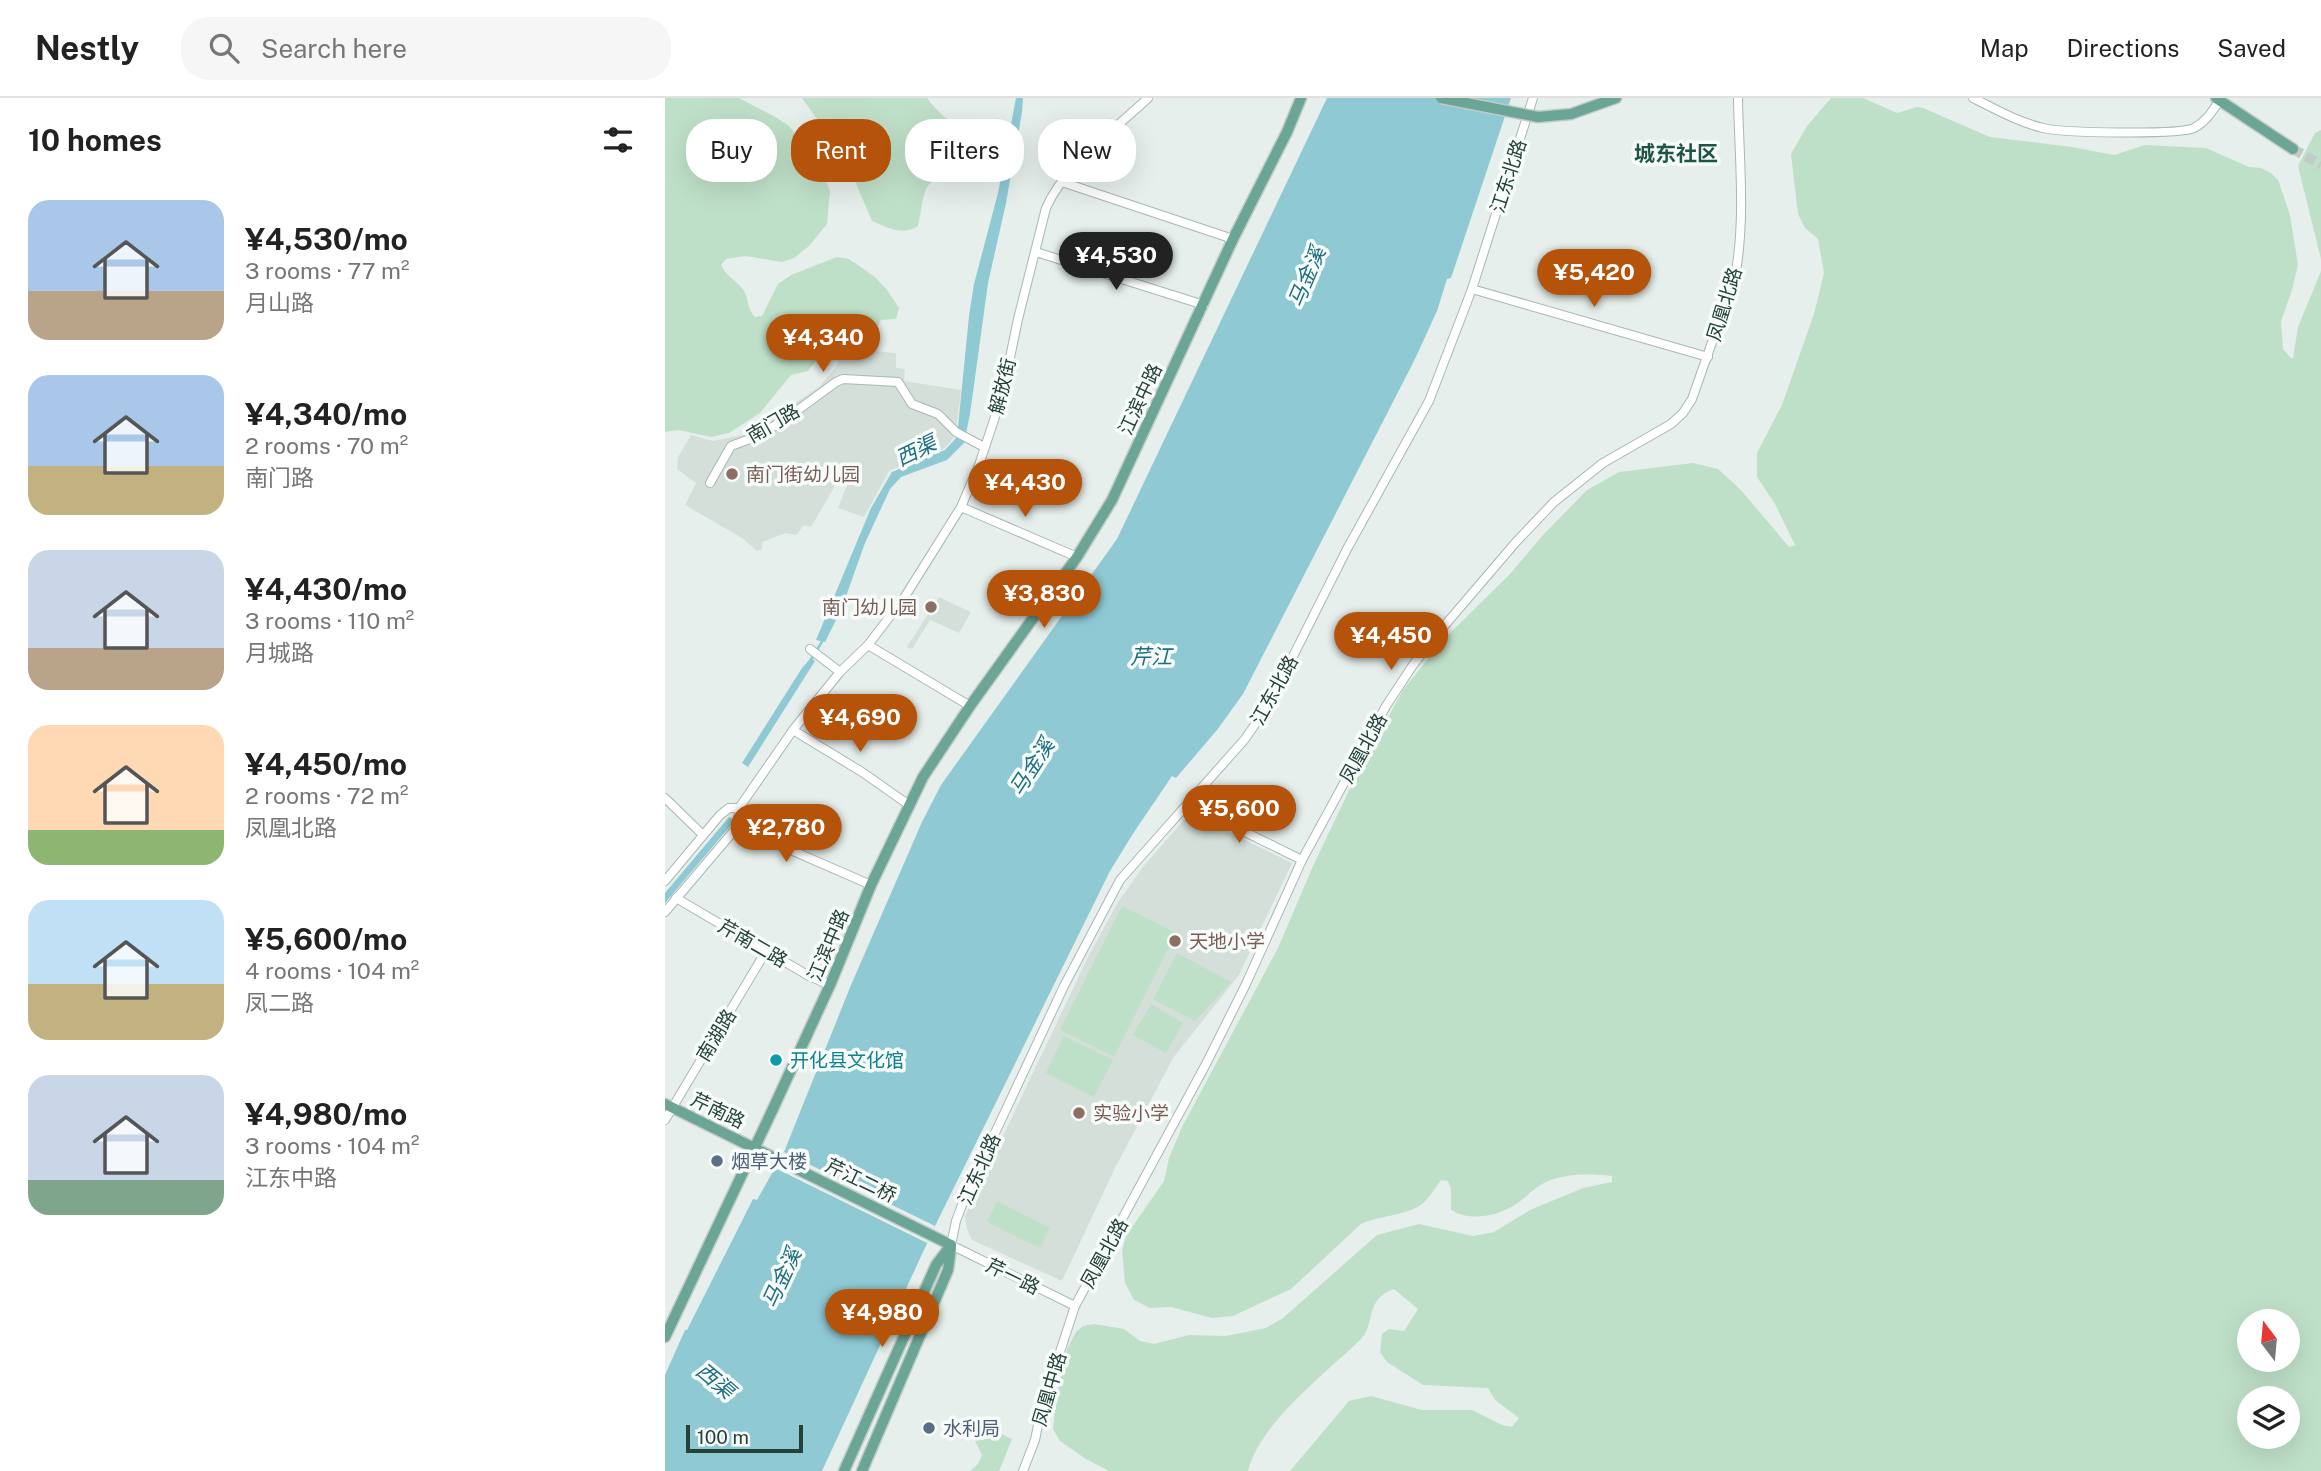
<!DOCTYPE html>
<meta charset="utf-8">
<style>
body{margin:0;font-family:"Public Sans","Noto Sans SC",sans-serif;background:#f6f6f6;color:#222;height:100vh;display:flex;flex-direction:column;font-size:26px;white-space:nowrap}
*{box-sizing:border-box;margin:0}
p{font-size:23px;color:#767676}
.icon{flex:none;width:38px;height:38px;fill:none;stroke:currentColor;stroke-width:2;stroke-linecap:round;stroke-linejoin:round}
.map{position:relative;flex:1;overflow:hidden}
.details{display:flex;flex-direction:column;background:#fff;width:665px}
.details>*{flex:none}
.hud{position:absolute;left:21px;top:21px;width:665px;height:63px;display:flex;gap:14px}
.needle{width:46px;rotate:344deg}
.fabs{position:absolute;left:1572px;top:1211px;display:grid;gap:14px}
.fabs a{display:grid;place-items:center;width:63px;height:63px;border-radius:50%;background:#fff;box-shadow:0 7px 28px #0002;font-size:35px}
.scale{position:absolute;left:21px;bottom:18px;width:117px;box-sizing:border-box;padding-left:7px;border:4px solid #24423a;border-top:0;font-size:19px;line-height:24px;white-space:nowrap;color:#24423a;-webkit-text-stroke:5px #f7fbf9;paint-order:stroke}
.price{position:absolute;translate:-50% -60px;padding:0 16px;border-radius:24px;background:#b45309;color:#fff;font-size:23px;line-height:46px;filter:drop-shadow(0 2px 4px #0008)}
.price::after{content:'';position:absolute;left:50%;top:42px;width:21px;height:16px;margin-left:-10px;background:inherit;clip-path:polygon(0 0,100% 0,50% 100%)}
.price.active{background:#222;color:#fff}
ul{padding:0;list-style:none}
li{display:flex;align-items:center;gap:21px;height:175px;padding:0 28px}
li span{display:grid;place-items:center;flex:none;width:196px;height:140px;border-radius:21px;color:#555}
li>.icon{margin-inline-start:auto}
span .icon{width:84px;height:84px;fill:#fffc;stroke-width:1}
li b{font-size:30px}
h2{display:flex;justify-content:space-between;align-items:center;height:84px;padding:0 28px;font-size:30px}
.tag{padding:0 24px;border-radius:28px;background:#fff;box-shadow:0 7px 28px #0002;font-size:24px;line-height:63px}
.tag.active{background:#b45309;color:#fff}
header{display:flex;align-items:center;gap:42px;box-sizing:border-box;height:98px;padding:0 35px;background:#fff;border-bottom:2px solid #e0e0e0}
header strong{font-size:33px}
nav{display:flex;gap:38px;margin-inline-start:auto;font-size:24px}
.search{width:490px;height:63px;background:#f6f6f6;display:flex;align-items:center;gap:18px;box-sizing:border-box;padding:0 24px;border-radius:28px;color:#767676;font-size:26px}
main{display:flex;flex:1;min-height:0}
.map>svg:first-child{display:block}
</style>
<header>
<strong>Nestly</strong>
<div class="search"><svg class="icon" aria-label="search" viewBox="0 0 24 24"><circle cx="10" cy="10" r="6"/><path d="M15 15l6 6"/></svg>Search here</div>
<nav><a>Map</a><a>Directions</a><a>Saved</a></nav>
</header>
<main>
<section class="details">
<h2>10 homes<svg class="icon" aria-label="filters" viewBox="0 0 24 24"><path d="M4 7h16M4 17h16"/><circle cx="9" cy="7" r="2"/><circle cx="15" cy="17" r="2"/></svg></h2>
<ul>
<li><span style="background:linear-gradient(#a9c7e8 65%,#b9a48a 0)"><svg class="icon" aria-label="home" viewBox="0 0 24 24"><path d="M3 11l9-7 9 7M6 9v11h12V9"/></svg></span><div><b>¥4,530/mo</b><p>3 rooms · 77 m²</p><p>月山路</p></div></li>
<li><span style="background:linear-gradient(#a9c7e8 65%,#c2b280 0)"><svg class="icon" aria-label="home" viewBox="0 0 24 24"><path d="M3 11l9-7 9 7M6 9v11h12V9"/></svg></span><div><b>¥4,340/mo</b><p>2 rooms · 70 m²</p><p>南门路</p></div></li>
<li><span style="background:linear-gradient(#c9d6e8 70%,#b9a48a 0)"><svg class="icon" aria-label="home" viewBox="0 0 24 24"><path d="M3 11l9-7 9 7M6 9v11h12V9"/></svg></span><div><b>¥4,430/mo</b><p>3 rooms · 110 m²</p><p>月城路</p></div></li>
<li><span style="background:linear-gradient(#ffd9b3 75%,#8fb573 0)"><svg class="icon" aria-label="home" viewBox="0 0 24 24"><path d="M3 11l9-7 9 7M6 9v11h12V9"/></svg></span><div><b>¥4,450/mo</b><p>2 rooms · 72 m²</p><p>凤凰北路</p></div></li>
<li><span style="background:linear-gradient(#bfe0f5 60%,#c2b280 0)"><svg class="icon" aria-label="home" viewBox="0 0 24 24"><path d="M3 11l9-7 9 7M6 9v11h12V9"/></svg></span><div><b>¥5,600/mo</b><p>4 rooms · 104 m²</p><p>凤二路</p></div></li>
<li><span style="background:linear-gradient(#c9d6e8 75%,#7fa58c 0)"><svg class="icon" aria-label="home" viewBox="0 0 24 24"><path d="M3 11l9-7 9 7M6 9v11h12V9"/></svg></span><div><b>¥4,980/mo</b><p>3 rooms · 104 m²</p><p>江东中路</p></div></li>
</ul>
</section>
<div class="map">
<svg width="1656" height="1373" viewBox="0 0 1656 1373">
<rect width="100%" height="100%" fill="#e6efeb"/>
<!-- built -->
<g fill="#d4dfda">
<path d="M 180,250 L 231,255 L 231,270 L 240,271 L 239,283 L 296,292 L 292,326 L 288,340 L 284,346 L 277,352 L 224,373 L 199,419 L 173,410 L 190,367 L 180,366 L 171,386 L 146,429 L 139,427 L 131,437 L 121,435 L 97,444 L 97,451 L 92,453 L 77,440 L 20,407 L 31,385 L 12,371 L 13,359 L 26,337 L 48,343 L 87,335 L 155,288 L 170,270 Z"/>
<path d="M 274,499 L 306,514 L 294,535 L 265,522 L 247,551 L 242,549 Z"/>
<path d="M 525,715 L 627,765 L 574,877 L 508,960 L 450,1070 L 397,1183 L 307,1142 L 302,1131 L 300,1118 L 423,859 L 453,804 L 477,770 Z"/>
</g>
<!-- green -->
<g fill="#bfe0c8" fill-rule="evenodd">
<path d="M 0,0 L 74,0 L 112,20 L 124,28 L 154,66 L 165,93 L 162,126 L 144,148 L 129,160 L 117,164 L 81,158 L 61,161 L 56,167 C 63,181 72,182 79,193 C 84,202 82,211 90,219 L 97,218 L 113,186 L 126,177 L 172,159 L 184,161 L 210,179 L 222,192 L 234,210 L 231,221 L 216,222 L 209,235 L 180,237 L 166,242 L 143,273 L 126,277 L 95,315 L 64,335 L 46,339 L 13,332 L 0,334 Z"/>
<path d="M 137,0 L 262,0 C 270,11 286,27 299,31 C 302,41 296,73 287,79 C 279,85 268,79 262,89 C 257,99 256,116 253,128 C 237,138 223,130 207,123 L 181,62 Z"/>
<path d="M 1166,0 L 1198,0 L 1232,15 L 1252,9 L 1258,10 L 1325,39 L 1407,49 L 1449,57 L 1480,47 L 1541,50 L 1584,69 L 1596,70 L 1606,75 L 1613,82 L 1625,117 L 1633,167 L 1627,192 L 1616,223 L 1618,251 L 1626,260 L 1628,260 L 1633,229 L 1656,173 L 1656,1373 L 625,1373 L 684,1303 L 706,1298 L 757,1312 L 807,1312 L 837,1327 L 847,1329 L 854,1320 L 830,1302 L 823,1290 L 758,1287 L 722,1264 L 715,1254 L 717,1236 L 724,1231 L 739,1233 L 753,1211 L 729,1191 C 699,1201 711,1227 695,1242 C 661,1275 594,1326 583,1373 L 444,1373 L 421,1361 L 395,1343 L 388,1331 L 391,1301 L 402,1251 L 411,1234 L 418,1228 L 429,1226 L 459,1231 L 475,1243 L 489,1246 L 524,1237 L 561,1238 L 601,1230 L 618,1220 L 712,1137 L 754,1126 L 808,1138 L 829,1134 L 865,1112 L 918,1090 L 947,1084 L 947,1078 C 925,1076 905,1075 883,1083 C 869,1089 860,1101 848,1108 C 829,1119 805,1123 786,1112 L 786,1091 L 783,1083 L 776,1082 C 769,1091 764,1102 754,1108 C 741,1117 713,1118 696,1126 L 626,1191 L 568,1218 L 547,1220 L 506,1209 L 485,1210 L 469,1202 L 460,1185 L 457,1152 L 461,1138 L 499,1083 L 504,1060 L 517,1029 L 613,850 L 648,768 L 690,680 L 738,592 L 779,541 L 845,476 L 878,437 L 922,392 L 954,374 L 1028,365 L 1053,371 L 1076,392 L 1124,449 L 1130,447 L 1110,406 L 1092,379 L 1092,355 L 1117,307 L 1149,216 L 1159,175 L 1153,141 L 1140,130 L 1133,116 L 1126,56 L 1142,28 ZM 1584,1223 L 1622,1223 L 1622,1262 L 1584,1262 ZM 1584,1300 L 1622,1300 L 1622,1339 L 1584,1339 Z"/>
<path d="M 1656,32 L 1656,161 L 1633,68 L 1650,35 Z"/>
<path d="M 457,808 L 511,835 L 449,959 L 395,932 Z"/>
<path d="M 512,855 L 566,884 L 530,923 L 488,901 Z"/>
<path d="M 486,906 L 518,925 L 501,955 L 468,937 Z"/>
<path d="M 399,938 L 448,962 L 429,999 L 381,975 Z"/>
<path d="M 332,1103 L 385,1130 L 375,1150 L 322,1124 Z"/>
<path d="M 302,1320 L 347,1341 L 334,1373 L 305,1373 L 313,1366 L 317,1357 L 300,1322 Z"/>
</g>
<!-- water -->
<g fill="#8ec9d4">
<path d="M 351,0 L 358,0 L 357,14 L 341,105 L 323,185 L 305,316 L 299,345 L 282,362 L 236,379 L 225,391 L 200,445 L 176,512 L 160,544 L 151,542 L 206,410 L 227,374 L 280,352 L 292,339 L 304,218 L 309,186 L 333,95 Z"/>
<path d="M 662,0 L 846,0 L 786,180 L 782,181 L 772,213 L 749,263 L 578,596 L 552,632 L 511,680 L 507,678 L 469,734 L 445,773 L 270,1128 L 157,1373 L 0,1373 L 0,1277 L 20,1232 L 22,1232 L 88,1101 L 92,1102 L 119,1054 L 186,887 L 257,724 L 276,687 L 452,441 Z"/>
<path d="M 146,560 L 150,563 L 83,669 L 77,665 L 137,570 Z"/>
<path d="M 64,719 L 69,722 L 67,726 L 0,805 L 0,795 Z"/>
</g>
<!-- pier -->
<path fill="#e6efeb" d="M 119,1054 L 270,1128 L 262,1145 L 110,1070 Z"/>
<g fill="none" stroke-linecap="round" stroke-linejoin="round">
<!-- stream -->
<path stroke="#8ec9d4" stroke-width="2.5" d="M 145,563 L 158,542"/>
<!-- major-tunnel -->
<path stroke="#bfccc8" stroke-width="10" stroke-dasharray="10 5" stroke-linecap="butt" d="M 1628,51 L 1656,67"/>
<defs>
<g id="minor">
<path d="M 1308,0 C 1330,11 1353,24 1378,30 C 1397,35 1514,37 1529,30 C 1541,24 1548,12 1555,2"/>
<path d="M 397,84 L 568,141"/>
<path d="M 371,154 L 539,207"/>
<path d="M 807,191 L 1043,259"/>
<path d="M 45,385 L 66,348 L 93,338 L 122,320 L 171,284 L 178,281 L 233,284 L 247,306 L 273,316 L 291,334 L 319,349"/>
<path d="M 296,409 L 412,459"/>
<path d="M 203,547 L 305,608"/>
<path d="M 145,551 L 175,574"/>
<path d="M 128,632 L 197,674 L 244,707"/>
<path d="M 0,700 L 38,737"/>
<path d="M 523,706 L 637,762"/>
<path d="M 76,716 L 82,730 L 89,736 L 206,787"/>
<path d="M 0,783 L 55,717 L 64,710 L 74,710"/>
<path d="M 11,800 L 144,878 L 165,887"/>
<path d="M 0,814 L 73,728 L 74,710 L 128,632 L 175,574 L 203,547 L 239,500 L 296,409 L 314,367 L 337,298 L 353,221 L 381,110 C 400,67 449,32 483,0"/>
<path d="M 0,1022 L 101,853"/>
<path d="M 410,1208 L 286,1147 L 291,1123 L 300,1099 L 399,888 L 455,782 L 580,641 L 604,606 L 682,451 L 764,303 L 807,191 L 868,0"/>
<path d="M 358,1373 L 370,1342 L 376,1312 L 410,1208 L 541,966 L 581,886 L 637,762 L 721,608 L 748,567 L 774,534 L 851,444 L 889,404 L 938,365 L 1006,326 L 1018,315 L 1027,301 L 1070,179 C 1081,120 1074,60 1073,0"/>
</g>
<g id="major">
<path d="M 1551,0 L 1628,51"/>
<path d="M 873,19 L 906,16 L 951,0"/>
<path d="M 0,1006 L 286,1147"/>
<path d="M 0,1239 L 107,1013 L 165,887 L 206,787 L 258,679 L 305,608 L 412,459 L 447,402 L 568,141 L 622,34 L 636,0"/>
<path d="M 179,1373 L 271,1167 L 286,1147"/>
<path d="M 197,1373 L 283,1172 L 286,1150"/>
</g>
</defs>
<!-- minor casing -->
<use href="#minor" stroke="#a8b8b2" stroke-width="10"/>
<!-- major casing -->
<use href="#major" stroke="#c2cac8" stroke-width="13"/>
<!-- minor -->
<use href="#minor" stroke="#fff" stroke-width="8"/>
<!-- major -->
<use href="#major" stroke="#6aa596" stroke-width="10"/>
<defs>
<path id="major-bridge" d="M 776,0 L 873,19"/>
</defs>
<!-- major-bridge casing -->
<use href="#major-bridge" stroke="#c2cac8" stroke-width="13" stroke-linecap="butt"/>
<!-- major-bridge -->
<use href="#major-bridge" stroke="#6aa596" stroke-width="10"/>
</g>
<!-- markers -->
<g fill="#8d6e63" stroke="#f7fbf9" stroke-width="2.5">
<circle cx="67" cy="376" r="7"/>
<circle cx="266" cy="509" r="7"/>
<circle cx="510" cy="843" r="7"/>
<circle cx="414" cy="1015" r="7"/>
</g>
<circle fill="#0f9aa8" stroke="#f7fbf9" stroke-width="2.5" cx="111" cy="962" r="7"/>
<g fill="#5c6f8a" stroke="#f7fbf9" stroke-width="2.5">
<circle cx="52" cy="1063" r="7"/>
<circle cx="264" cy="1330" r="7"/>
</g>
<g text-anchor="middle" stroke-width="7" stroke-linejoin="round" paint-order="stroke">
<!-- street labels -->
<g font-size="19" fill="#24423a" stroke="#f7fbf9">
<text transform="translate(843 78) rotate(-72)" y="7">江东北路</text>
<text transform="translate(1059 206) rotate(-73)" y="7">凤凰北路</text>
<text transform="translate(337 288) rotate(-76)" y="7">解放街</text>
<text transform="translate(475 301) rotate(-65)" y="7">江滨中路</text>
<text transform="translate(108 325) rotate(-30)" y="7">南门路</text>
<text transform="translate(609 592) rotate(-61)" y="7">江东北路</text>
<text transform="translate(698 650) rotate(-61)" y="7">凤凰北路</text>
<text transform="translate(88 845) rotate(30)" y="7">芹南二路</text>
<text transform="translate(163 847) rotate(-67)" y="7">江滨中路</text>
<text transform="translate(51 937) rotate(-59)" y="7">南湖路</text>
<text transform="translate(53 1012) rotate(26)" y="7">芹南路</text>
<text transform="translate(314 1071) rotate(-66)" y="7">江东北路</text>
<text transform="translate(196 1082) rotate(26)" y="7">芹江二桥</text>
<text transform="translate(439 1155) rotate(-61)" y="7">凤凰北路</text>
<text transform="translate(348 1178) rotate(26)" y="7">芹一路</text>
<text transform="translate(384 1291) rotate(-74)" y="7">凤凰中路</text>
</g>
<!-- education labels -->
<g font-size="19" fill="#785e54" stroke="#f7fbf9" text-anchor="start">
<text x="81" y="383">南门街幼儿园</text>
<text x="252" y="516" text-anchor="end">南门幼儿园</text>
<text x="524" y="850">天地小学</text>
<text x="428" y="1022">实验小学</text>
</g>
<!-- culture labels -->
<g font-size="19" fill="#0d838f" stroke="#f7fbf9" text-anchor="start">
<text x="125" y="969">开化县文化馆</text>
</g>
<!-- service labels -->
<g font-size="19" fill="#4e5e75" stroke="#f7fbf9" text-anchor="start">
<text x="66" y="1070">烟草大楼</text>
<text x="278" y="1337">水利局</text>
</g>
<!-- neighbourhood labels -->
<g font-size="21" font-weight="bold" fill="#1f5548" stroke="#f7fbf9">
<text x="1011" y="63">城东社区</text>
</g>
<!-- water labels -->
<g font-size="21" font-style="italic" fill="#1c6f80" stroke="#f7fbf9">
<text transform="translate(642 179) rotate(-67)" y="7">马金溪</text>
<text transform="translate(251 353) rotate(-26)" y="7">西渠</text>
<text x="486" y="566">芹江</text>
<text transform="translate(367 669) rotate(-57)" y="7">马金溪</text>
<text transform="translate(117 1180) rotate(-65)" y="7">马金溪</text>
<text transform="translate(50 1283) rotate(40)" y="7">西渠</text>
</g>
</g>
</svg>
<div class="fabs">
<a><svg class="needle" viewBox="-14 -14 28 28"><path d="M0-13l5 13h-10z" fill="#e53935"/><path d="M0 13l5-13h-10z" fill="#767676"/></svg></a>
<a><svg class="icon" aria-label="layers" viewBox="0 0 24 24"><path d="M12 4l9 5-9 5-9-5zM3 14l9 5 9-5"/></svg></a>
</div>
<div class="scale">100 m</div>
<b class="price active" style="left:451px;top:194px">¥4,530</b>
<b class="price" style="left:929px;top:211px">¥5,420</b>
<b class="price" style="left:158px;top:276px">¥4,340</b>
<b class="price" style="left:360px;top:421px">¥4,430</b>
<b class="price" style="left:379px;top:532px">¥3,830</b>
<b class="price" style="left:726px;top:574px">¥4,450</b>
<b class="price" style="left:195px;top:656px">¥4,690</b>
<b class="price" style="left:574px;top:747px">¥5,600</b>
<b class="price" style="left:121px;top:766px">¥2,780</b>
<b class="price" style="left:217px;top:1251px">¥4,980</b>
<div class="hud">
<a class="tag">Buy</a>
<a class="tag active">Rent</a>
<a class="tag">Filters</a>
<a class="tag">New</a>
</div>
</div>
</main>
